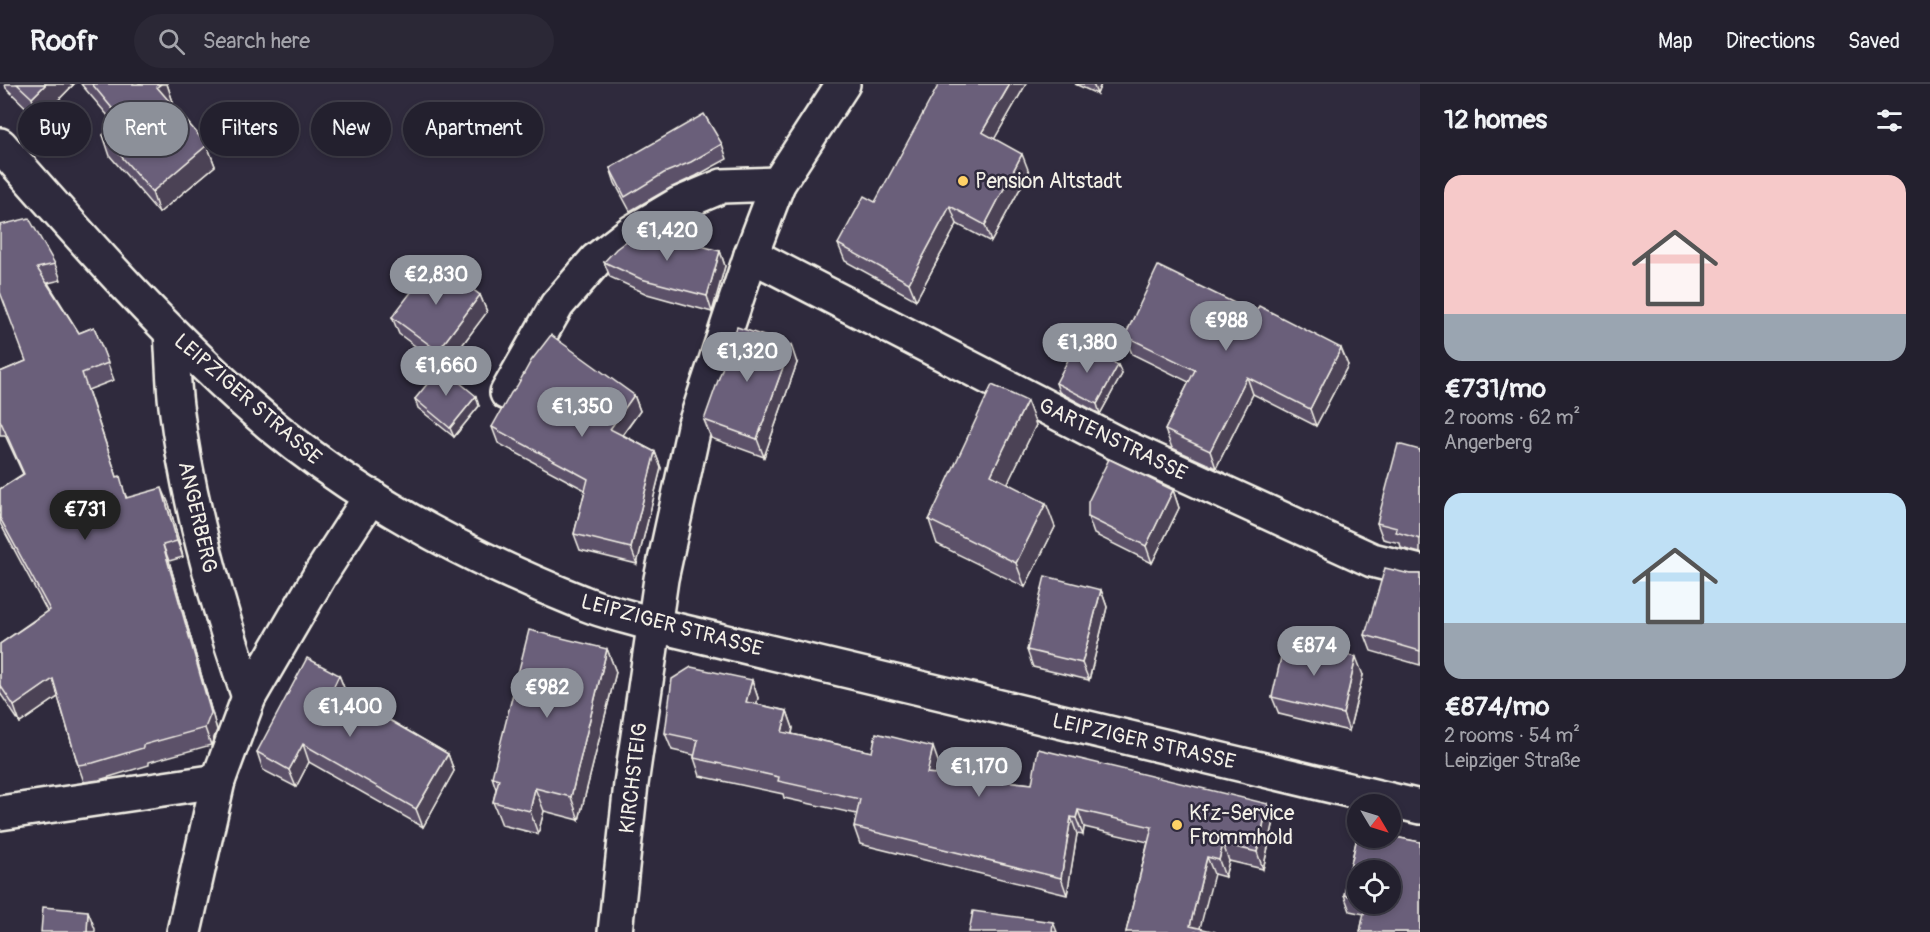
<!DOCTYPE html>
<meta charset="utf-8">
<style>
body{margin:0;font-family:Pangolin,sans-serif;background:#2b2836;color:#f1f3f6;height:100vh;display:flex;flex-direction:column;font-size:22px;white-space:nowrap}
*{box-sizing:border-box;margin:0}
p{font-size:20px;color:#a3a3aa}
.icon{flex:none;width:33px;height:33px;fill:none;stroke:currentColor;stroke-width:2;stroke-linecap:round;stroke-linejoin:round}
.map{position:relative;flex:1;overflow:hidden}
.panel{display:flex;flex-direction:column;background:#23202e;width:510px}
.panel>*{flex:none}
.banner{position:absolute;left:18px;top:18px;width:570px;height:54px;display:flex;gap:12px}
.needle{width:39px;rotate:128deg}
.buttons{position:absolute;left:1347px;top:710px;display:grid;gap:12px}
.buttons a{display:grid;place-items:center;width:54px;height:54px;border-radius:50%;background:#23202e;box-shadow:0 3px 9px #0003,0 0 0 2px #403e4a;font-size:30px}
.price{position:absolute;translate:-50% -51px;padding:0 14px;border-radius:21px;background:#8c9099;color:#fff;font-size:20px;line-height:39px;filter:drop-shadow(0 2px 3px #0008)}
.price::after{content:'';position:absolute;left:50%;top:36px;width:18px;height:14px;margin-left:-9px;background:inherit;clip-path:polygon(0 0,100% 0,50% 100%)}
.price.current{background:#222;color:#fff}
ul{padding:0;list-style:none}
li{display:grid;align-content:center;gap:12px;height:318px;padding:0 24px}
li span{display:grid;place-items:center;height:186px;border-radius:18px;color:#555}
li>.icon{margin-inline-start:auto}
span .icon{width:108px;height:108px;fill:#fffc;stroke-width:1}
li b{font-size:26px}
h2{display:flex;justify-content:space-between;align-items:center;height:72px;padding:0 24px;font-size:26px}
.tag{padding:0 21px;border-radius:27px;background:#23202e;box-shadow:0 3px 9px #0003,0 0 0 2px #403e4a;font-size:21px;line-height:54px}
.tag.current{background:#8c9099;color:#fff}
header{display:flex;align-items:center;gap:36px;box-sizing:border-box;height:84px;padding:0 30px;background:#23202e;border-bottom:2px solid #403e4a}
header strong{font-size:28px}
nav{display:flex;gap:33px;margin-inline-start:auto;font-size:21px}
.search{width:420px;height:54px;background:#2b2836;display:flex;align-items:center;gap:15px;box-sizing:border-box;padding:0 21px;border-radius:33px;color:#a3a3aa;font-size:22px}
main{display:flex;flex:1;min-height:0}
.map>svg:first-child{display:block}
</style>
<header>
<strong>Roofr</strong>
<div class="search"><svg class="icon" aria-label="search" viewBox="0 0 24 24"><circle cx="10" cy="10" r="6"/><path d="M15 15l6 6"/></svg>Search here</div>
<nav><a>Map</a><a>Directions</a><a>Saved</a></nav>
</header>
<main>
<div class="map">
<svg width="1420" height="848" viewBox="0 0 1420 848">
<rect width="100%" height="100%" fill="#2f2a3d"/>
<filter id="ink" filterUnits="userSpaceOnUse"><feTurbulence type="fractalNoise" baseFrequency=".0167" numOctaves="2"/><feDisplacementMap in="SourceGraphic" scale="12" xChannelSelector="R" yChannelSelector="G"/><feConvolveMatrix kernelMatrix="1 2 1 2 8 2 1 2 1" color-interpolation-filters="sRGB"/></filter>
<g filter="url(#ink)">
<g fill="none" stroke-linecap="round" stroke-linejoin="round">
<defs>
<g id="street">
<path d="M 751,171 L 1118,360 L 1372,476 L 1420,488"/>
<path d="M 171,249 C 173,273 173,298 176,322 C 188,418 217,521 249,613"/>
<path d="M 507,309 L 557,221 L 596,176 L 632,148 L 679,120 L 722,102 L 778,100"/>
<path d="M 0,729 L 218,697 L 249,613 L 320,491 L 371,412"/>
<path d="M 184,848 L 218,697"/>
<path d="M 615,848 L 631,700 L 661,495 L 694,343 L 751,171 L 778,100 L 843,0"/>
</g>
<path id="secondary" d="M 0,61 C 86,159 172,257 271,341 C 362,417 471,474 581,518 C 604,528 630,533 655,541 L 1420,723"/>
</defs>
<!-- street casing -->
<use href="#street" stroke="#f4f1e8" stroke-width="38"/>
<!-- secondary casing -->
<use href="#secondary" stroke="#f4f1e8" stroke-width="38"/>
<!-- street -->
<use href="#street" stroke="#2f2a3d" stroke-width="33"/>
<!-- secondary -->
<use href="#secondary" stroke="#2f2a3d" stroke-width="33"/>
</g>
<!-- wall -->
<g fill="#5c5169" stroke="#f4f1e8" stroke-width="1.5" fill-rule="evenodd">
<path d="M 5,0 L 74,0 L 39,36 L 6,4 Z"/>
<path d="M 81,0 L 167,0 L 173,18 L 171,19 L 207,61 L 215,82 L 159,129 L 110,72 L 103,51 L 115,40 Z"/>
<path d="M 1026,0 L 994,55 L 1029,88 L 991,158 L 957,140 L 916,216 L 845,177 L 838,160 L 875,118 Z"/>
<path d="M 1075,0 L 1101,0 L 1097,10 Z"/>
<path d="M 722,60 L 727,75 L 696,92 L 670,104 L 630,127 L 615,99 L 610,84 Z"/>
<path d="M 0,141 L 55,180 L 61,196 L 48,199 L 79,249 L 94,243 L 114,296 L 88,306 L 117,393 L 127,414 L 169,420 L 183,473 L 169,477 L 217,646 L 211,661 L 149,678 L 149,681 L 99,696 L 84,698 L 78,681 L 58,613 L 20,639 L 0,609 L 0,560 L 47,527 L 0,439 L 0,405 L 23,390 L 5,351 L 0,351 L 0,288 L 26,277 Z"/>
<path d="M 720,167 L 725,182 L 712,228 L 647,210 L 610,193 L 604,178 Z"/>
<path d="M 480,211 L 487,228 L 445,284 L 399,250 L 392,233 Z"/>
<path d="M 1125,252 L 1348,281 L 1316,342 L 1253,310 L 1216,384 L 1172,364 L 1165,346 L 1189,298 L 1132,270 Z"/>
<path d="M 797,279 L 764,373 L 711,354 L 704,336 Z"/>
<path d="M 1118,281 L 1122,290 L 1100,330 L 1059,308 L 1056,299 Z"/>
<path d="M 634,311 L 640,327 L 623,351 L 655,368 L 661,384 L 637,480 L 580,466 L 574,450 L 585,406 L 498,359 L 492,343 Z"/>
<path d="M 415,315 L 479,322 L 454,353 L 418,324 Z"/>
<path d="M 1036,341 L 1007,400 L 1055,443 L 1025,503 L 937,460 L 929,436 Z"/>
<path d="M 1420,366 L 1420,469 L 1401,464 L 1400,459 L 1383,455 L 1377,439 Z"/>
<path d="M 1173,406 L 1179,424 L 1152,479 L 1094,450 L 1088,433 Z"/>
<path d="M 1410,490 L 1420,490 L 1420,581 L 1371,567 L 1365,551 Z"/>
<path d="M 1101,506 L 1107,523 L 1089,596 L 1033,583 L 1027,566 Z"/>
<path d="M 607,565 L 616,588 L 579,736 L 544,727 L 538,750 L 502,741 L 493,718 L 496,705 L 492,693 Z"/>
<path d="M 339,591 L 346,609 L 345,610 L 448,670 L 454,687 L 423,743 L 309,678 L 296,703 L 263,686 L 257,668 Z"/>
<path d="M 1363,591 L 1349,647 L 1279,630 L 1272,613 Z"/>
<path d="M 752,596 L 758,614 L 756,620 L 787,627 L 793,644 L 792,650 L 872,668 L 939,680 L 937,690 L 1032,700 L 1268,720 L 1274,737 L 1263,785 L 1229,777 L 1225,793 L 1214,790 L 1126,848 L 1148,758 L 1084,743 L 1083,751 L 1077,750 L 1067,811 L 860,760 L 854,743 L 857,730 L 784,714 L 783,710 L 700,692 L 694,674 L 694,671 L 672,666 L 665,649 Z"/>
<path d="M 1358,749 L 1358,753 L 1390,753 L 1390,752 L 1420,758 L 1420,848 L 1360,848 L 1364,830 L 1350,827 L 1344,811 ZM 1358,786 L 1390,786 L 1390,819 L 1358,819 Z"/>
</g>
<!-- shaded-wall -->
<g fill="#4b4255" stroke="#f4f1e8" stroke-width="1.5">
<path d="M 46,0 L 74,0 L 39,36 L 32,14 Z"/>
<path d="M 161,0 L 167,0 L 173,18 L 165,25 L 157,3 Z"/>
<path d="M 1010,0 L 1026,0 L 988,66 L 982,48 Z"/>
<path d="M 1093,0 L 1101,0 L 1097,10 Z"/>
<path d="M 207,61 L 215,82 L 159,129 L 152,108 Z"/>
<path d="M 1022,70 L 1029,88 L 991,158 L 985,141 Z"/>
<path d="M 950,122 L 957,140 L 916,216 L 909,199 Z"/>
<path d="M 720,167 L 725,182 L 712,228 L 707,212 Z"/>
<path d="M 480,211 L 487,228 L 445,284 L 438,267 Z"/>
<path d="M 791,261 L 797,279 L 764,373 L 757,355 Z"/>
<path d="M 1341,264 L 1348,281 L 1316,342 L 1310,325 Z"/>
<path d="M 1118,281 L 1122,290 L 1100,330 L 1097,320 Z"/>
<path d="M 1247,293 L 1253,310 L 1216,384 L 1210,367 Z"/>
<path d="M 634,311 L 640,327 L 615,361 L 610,345 Z"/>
<path d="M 476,312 L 479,322 L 454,353 L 450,344 Z"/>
<path d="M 1027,317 L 1036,341 L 1000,415 L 991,391 Z"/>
<path d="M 655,368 L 661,384 L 637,480 L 631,464 Z"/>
<path d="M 162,404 L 169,420 L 183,473 L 177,457 Z"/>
<path d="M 1173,406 L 1179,424 L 1152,479 L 1146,462 Z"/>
<path d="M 1046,419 L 1055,443 L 1025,503 L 1016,479 Z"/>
<path d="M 163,461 L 169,477 L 217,646 L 211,661 L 205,644 Z"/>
<path d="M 1101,506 L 1107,523 L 1089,596 L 1082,579 Z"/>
<path d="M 607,565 L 616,588 L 579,736 L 571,713 Z"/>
<path d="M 1356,573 L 1363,591 L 1349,647 L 1343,630 Z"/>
<path d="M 339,591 L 346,609 L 339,621 L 333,604 Z"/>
<path d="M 53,595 L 59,612 L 20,639 L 14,622 Z"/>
<path d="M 752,596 L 758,614 L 753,635 L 746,618 Z"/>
<path d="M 787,627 L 793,644 L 788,665 L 782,648 Z"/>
<path d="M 303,660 L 309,678 L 296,703 L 289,686 Z"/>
<path d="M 933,663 L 939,680 L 933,706 L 927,689 Z"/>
<path d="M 448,670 L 454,687 L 423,743 L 416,725 Z"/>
<path d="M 535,704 L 544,727 L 538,750 L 530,727 Z"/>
<path d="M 1268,720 L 1274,737 L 1263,785 L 1257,768 Z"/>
<path d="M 1078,726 L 1084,743 L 1083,751 L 1076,734 Z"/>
<path d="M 1071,733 L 1077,750 L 1067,811 L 1061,794 Z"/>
<path d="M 1223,760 L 1229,777 L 1225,793 L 1219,776 Z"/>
<path d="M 1207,773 L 1214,790 L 1199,848 L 1190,842 Z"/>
<path d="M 88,827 L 95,845 L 95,848 L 87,848 Z"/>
<path d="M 1053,838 L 1057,848 L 1052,848 Z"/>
</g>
<!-- building -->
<g fill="#6b5e7a" stroke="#f4f1e8" stroke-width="1.5">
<path d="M 17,0 L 46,0 L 32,14 Z"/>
<path d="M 92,0 L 161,0 L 157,3 L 207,61 L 152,108 L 103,51 L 121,35 Z"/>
<path d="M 939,0 L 1010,0 L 982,48 L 1022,70 L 985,141 L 950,122 L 909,199 L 838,160 L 864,112 L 875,118 Z"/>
<path d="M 704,30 L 722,60 L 691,78 L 664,89 L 625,113 L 610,84 Z"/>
<path d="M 29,134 L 55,180 L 37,184 L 79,249 L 94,243 L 108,279 L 82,289 L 117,393 L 120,392 L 126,414 L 162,404 L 177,457 L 163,461 L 211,629 L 205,644 L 143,661 L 143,664 L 93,679 L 78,681 L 53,595 L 14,622 L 0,601 L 0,560 L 50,526 L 0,434 L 0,405 L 24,390 L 0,336 L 0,288 L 26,277 L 0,208 L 0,141 Z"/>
<path d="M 641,146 L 720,167 L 707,212 L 641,195 L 604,178 L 616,165 Z"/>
<path d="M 435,177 L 480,211 L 438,267 L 392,233 Z"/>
<path d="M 1158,182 L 1255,229 L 1259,222 L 1341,264 L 1310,325 L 1247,293 L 1210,367 L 1165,346 L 1195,286 L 1125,252 Z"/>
<path d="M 737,243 L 791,261 L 757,355 L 704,336 Z"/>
<path d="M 551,251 L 634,311 L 610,345 L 655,368 L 631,464 L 574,450 L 588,395 L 492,343 L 511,309 L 517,302 L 531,277 Z"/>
<path d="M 1077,259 L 1118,281 L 1097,320 L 1056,299 Z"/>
<path d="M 441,283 L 476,312 L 450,344 L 415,315 Z"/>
<path d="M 992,301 L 1027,317 L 991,391 L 1046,419 L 1016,479 L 929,436 Z"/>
<path d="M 1398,360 L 1420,366 L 1420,455 L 1396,448 L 1397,444 L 1377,439 Z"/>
<path d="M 1109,375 L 1173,406 L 1146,462 L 1088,433 L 1088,418 Z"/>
<path d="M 1385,484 L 1410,490 L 1420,490 L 1420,567 L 1365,551 Z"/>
<path d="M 1045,492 L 1101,506 L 1082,579 L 1027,566 Z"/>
<path d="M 529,546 L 607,565 L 571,713 L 535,704 L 530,727 L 493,718 L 499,695 L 492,693 Z"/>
<path d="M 1285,556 L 1356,573 L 1343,630 L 1272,613 Z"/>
<path d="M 307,574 L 339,591 L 333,604 L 448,670 L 416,725 L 303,660 L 289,686 L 257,668 Z"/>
<path d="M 691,583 L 752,596 L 746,618 L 787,627 L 782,648 L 872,668 L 876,649 L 933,663 L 927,689 L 1032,700 L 1038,665 L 1268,720 L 1257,768 L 1223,760 L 1219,776 L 1207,773 L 1190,842 L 1216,848 L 1126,848 L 1152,743 L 1078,726 L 1076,734 L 1071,733 L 1061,794 L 854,743 L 860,715 L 778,697 L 779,693 L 694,674 L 698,656 L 665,649 L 672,595 Z"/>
<path d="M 1358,749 L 1358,753 L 1390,753 L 1390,752 L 1420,758 L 1420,848 L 1360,848 L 1366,819 L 1390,819 L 1390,786 L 1358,786 L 1358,814 L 1344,811 Z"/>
<path d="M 43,823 L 88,827 L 87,848 L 41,848 Z"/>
<path d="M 973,827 L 1053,838 L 1052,848 L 969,848 Z"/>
</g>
</g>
<!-- markers -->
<g fill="#ffd166" stroke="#2f2a3d" stroke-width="2">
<circle cx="963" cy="97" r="6"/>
<circle cx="1177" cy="741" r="6"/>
</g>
<g text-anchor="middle" stroke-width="5" stroke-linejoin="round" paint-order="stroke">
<!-- poi labels -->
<g font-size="21" fill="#f4f1e8" stroke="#2f2a3d" text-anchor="start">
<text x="975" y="104">Pension Altstadt</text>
<text x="1189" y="736">Kfz-Service<tspan x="1189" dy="24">Frommhold</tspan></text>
</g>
<!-- street labels -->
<g font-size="21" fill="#f4f1e8" stroke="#2f2a3d">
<text transform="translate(248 315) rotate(41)" y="7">LEIPZIGER STRASSE</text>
<text transform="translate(1113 355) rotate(26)" y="7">GARTENSTRASSE</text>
<text transform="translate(198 433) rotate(77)" y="7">ANGERBERG</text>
<text transform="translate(672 541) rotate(15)" y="7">LEIPZIGER STRASSE</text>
<text transform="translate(1144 657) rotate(13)" y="7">LEIPZIGER STRASSE</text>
<text transform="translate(633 694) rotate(-83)" y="7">KIRCHSTEIG</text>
</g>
</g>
</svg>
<div class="buttons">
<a><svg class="needle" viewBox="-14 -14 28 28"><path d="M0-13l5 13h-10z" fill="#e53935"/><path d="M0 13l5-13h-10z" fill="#a3a3aa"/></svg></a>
<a><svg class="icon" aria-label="locate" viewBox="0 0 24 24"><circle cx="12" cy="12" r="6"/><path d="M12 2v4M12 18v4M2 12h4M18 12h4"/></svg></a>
</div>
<b class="price" style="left:667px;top:178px">€1,420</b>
<b class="price" style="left:436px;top:222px">€2,830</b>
<b class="price" style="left:1226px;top:268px">€988</b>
<b class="price" style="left:1087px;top:290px">€1,380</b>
<b class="price" style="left:747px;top:299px">€1,320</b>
<b class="price" style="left:446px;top:313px">€1,660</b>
<b class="price" style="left:582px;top:354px">€1,350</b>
<b class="price current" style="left:85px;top:457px">€731</b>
<b class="price" style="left:1314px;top:593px">€874</b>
<b class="price" style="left:547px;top:635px">€982</b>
<b class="price" style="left:350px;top:654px">€1,400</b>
<b class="price" style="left:979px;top:714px">€1,170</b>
<div class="banner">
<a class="tag">Buy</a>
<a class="tag current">Rent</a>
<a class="tag">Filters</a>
<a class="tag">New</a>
<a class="tag">Apartment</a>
</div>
</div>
<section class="panel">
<h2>12 homes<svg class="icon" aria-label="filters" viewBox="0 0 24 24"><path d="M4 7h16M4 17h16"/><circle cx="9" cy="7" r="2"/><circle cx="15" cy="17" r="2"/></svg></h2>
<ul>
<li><span style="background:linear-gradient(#f6c9c9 75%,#9aa5b1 0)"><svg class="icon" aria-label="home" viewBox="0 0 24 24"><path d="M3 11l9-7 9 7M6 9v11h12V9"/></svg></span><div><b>€731/mo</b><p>2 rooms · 62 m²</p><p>Angerberg</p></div></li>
<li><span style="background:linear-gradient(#bfe0f5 70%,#9aa5b1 0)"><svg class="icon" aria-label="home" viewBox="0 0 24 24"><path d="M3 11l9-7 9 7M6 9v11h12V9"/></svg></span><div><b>€874/mo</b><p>2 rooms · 54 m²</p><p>Leipziger Straße</p></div></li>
</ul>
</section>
</main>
